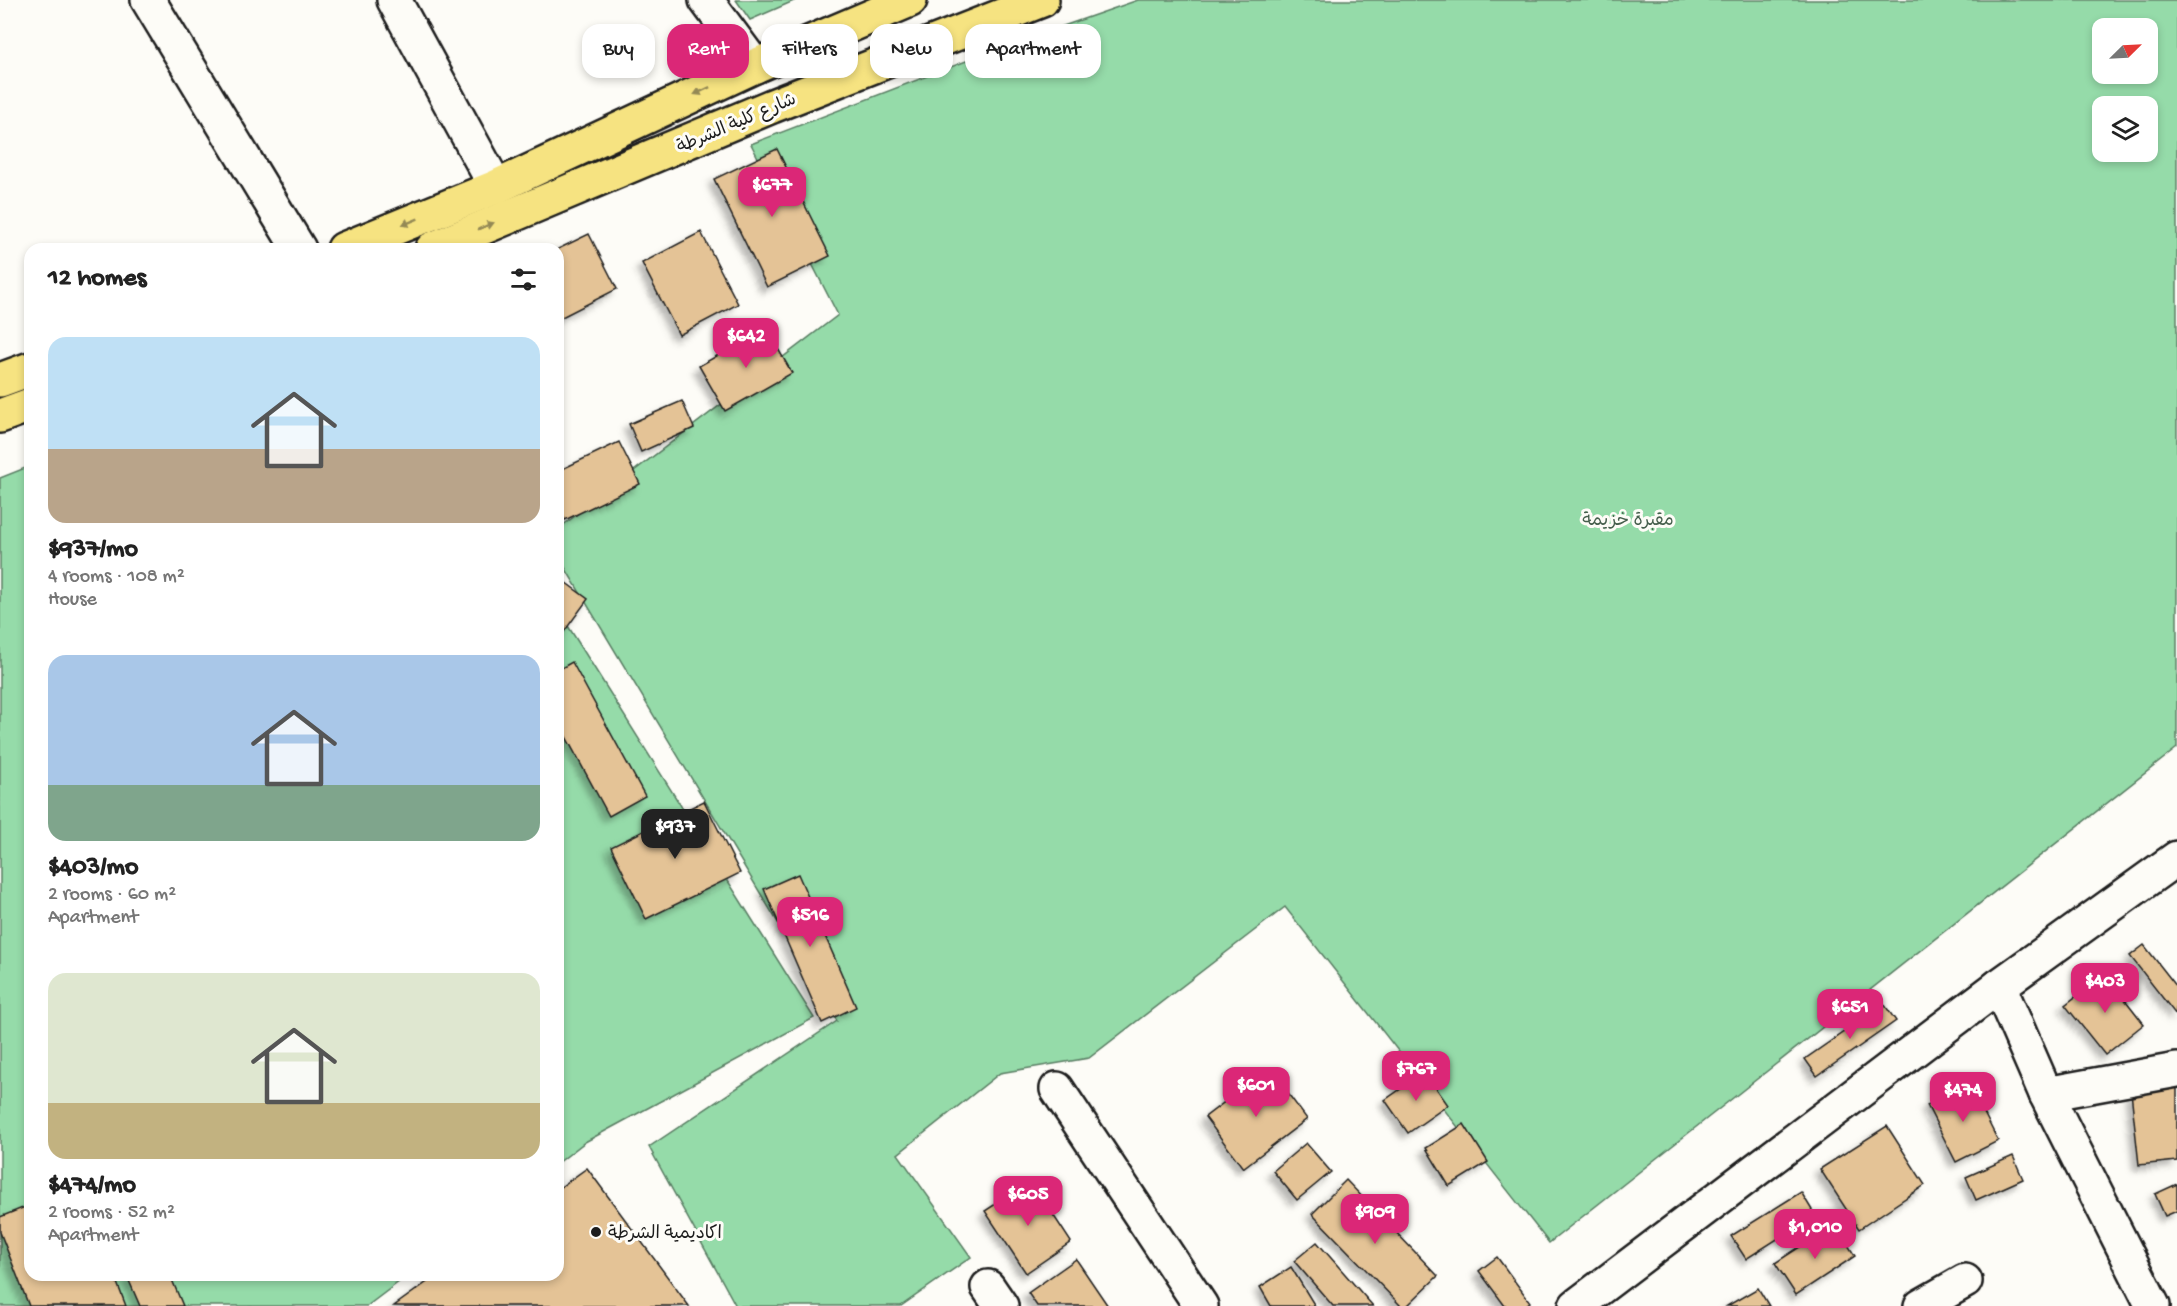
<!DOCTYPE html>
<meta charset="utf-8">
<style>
body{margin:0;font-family:"Gochi Hand","Playpen Sans Arabic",sans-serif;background:#f6f6f6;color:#222;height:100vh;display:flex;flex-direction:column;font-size:22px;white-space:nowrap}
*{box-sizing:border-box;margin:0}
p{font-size:20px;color:#767676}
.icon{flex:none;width:33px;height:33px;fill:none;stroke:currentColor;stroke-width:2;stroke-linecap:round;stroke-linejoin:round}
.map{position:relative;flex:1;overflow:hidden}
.drawer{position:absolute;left:24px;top:243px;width:540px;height:1038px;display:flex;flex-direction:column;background:#fff;border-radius:18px;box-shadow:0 3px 9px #0003}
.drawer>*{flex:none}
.guide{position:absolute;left:582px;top:24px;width:570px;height:54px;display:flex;gap:12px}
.needle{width:39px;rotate:66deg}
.controls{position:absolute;left:2092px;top:18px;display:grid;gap:12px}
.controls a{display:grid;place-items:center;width:66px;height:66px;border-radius:12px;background:#fff;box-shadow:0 3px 9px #0003;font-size:30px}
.price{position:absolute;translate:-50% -51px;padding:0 14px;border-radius:12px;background:#db2777;color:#fff;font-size:20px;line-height:39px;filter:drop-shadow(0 2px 3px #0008)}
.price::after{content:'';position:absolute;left:50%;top:36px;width:18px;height:14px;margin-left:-9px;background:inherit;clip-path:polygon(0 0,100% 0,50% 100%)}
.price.current{background:#222;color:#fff}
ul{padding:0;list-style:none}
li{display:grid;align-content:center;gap:12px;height:318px;padding:0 24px}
li span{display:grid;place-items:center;height:186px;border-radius:18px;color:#555}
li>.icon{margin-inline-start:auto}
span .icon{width:108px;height:108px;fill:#fffc;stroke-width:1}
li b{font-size:26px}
h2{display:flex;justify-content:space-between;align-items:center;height:72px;padding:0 24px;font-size:26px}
.pill{padding:0 21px;border-radius:18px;background:#fff;box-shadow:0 3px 9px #0003;font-size:21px;line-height:54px}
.pill.current{background:#db2777;color:#fff}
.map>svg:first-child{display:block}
</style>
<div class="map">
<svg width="2177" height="1306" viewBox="0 0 2177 1306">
<defs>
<filter id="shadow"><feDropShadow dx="-5.5" dy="5.5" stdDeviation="3" flood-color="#0004"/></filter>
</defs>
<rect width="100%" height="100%" fill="#fdfcf7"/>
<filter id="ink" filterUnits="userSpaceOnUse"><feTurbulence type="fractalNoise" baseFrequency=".0167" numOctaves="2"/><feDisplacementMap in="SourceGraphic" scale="12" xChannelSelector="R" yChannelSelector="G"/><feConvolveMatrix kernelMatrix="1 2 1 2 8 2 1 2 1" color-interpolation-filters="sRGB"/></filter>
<g filter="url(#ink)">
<!-- green -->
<g fill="#95dba9" stroke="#587c62" stroke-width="1.5" fill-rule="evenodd">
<path d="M 736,0 L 796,0 L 750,20 Z"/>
<path d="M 1138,0 L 2177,0 L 2177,748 L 1549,1243 L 1285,907 L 1089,1058 L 1000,1073 L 898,1154 L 971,1257 L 901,1306 L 736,1306 L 649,1147 L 837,1021 L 558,556 L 558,529 L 838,315 L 751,144 L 1000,48 ZM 2103,28 L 2148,28 L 2148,74 L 2103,74 ZM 2103,106 L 2148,106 L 2148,152 L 2103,152 Z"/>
<path d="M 30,466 L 30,1275 L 408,1275 L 367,1306 L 0,1306 L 0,478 Z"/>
<path d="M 558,610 L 814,1018 L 585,1142 L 558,1163 Z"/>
</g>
<!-- building -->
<g fill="#e4c396" stroke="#1c1c1c" stroke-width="1.5" filter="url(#shadow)">
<path d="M 777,149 L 830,256 L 767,287 L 714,179 Z"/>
<path d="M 701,232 L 738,304 L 679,335 L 642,263 Z"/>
<path d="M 589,234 L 617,289 L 558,319 L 558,249 Z"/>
<path d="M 766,328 L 792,373 L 725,411 L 699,366 Z"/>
<path d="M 682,401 L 694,428 L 641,452 L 629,424 Z"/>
<path d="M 619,442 L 640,484 L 565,520 L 558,507 L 558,471 Z"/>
<path d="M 558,577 L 588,599 L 558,640 Z"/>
<path d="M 572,662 L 645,796 L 609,816 L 558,722 L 558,670 Z"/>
<path d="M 704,801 L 740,873 L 646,919 L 611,847 Z"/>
<path d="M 798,874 L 856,1007 L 822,1023 L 764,889 Z"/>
<path d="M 2144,945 L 2177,987 L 2176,1015 L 2130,956 Z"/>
<path d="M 2105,974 L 2144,1024 L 2105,1055 L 2065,1005 Z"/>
<path d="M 1884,1004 L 1896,1021 L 1817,1076 L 1805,1059 Z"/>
<path d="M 1269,1068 L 1307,1119 L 1243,1168 L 1205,1117 Z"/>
<path d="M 1425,1072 L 1448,1105 L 1408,1133 L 1385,1100 Z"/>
<path d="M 1969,1083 L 1998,1141 L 1956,1162 L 1927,1105 Z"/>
<path d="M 2177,1087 L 2177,1161 L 2139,1165 L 2131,1092 Z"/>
<path d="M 1464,1124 L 1488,1162 L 1449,1186 L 1426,1148 Z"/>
<path d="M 1887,1126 L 1925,1185 L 1859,1229 L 1820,1169 Z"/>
<path d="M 1306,1143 L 1331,1172 L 1297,1200 L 1273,1171 Z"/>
<path d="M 2013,1156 L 2023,1179 L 1976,1200 L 1966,1177 Z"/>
<path d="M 587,1168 L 689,1306 L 394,1306 L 437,1275 L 558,1275 L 558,1189 Z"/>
<path d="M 1346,1180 L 1438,1276 L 1407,1306 L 1401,1306 L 1312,1214 Z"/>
<path d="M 1031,1181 L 1071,1242 L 1026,1273 L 985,1211 Z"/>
<path d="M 2177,1184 L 2177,1211 L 2165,1216 L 2155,1194 Z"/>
<path d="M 1801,1192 L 1815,1215 L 1746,1259 L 1731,1236 Z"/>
<path d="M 30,1205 L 30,1275 L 114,1275 L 126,1306 L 29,1306 L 0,1232 L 0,1217 Z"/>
<path d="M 1835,1224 L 1855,1256 L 1796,1295 L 1775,1263 Z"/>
<path d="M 1317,1242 L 1373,1306 L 1333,1306 L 1294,1261 Z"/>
<path d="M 1497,1257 L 1530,1302 L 1525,1306 L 1505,1306 L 1479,1271 Z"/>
<path d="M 1076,1259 L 1108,1306 L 1037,1306 L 1028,1293 Z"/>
<path d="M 1291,1267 L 1315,1306 L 1271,1306 L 1260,1287 Z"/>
<path d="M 130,1275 L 170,1275 L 183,1306 L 140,1306 L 127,1276 Z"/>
<path d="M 1758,1288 L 1769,1306 L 1727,1306 Z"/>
</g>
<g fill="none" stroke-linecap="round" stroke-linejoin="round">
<defs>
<g id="street">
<path d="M 148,0 L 299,249"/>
<path d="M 394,0 L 496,187"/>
<path d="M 706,0 L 755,66"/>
<path d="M 1999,986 L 2046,1094 L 2153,1306"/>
<path d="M 1057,1089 L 1201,1306"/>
<path d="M 2046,1094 L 2177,1070"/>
<path d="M 988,1287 L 1001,1306"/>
<path d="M 1576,1306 L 1999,986 L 2177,858"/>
<path d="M 1921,1306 L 1965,1281"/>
</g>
<g id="primary">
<path d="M 344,249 L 496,187 L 755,66 L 910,0"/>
<path d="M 432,249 L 772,106 L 1042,0"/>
<path d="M 0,380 L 30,369"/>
<path d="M 0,416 L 30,405"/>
</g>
</defs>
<!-- street casing -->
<use href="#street" stroke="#1c1c1c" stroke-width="38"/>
<!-- primary casing -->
<use href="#primary" stroke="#1c1c1c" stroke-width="38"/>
<!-- street -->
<use href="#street" stroke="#fdfcf7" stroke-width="33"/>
<!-- primary -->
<use href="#primary" stroke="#f6e381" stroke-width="33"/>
</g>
<!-- one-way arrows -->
<defs><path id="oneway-solid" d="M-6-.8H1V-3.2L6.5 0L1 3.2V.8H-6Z" transform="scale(1.5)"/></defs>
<g fill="#948954">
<use href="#oneway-solid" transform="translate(702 91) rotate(155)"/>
<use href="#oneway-solid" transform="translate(410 222) rotate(158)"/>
<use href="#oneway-solid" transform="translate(486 226) rotate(-23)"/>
</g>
</g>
<!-- markers -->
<circle fill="#1c1c1c" stroke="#fdfcf7" stroke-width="2" cx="596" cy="1232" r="6"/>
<g text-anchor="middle" stroke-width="6" stroke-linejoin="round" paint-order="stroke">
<!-- street labels -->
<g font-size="18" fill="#1c1c1c" stroke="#fdfcf7">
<text transform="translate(736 122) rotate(-23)" y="6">شارع كلية الشرطة</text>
</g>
<!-- park labels -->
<g font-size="18" fill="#465f4d" stroke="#fdfcf7">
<text x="1628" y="525">مقبرة خزيمة</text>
</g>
<!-- poi labels -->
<g font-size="18" fill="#1c1c1c" stroke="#fdfcf7" text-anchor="start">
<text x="608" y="1238">اكاديمية الشرطة</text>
</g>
</g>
</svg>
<div class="controls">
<a><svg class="needle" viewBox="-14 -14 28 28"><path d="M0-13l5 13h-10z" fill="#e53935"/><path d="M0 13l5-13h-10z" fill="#767676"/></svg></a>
<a><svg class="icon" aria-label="layers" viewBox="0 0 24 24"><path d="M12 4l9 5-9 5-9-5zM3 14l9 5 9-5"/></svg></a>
</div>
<b class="price" style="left:772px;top:218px">$677</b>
<b class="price" style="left:746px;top:369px">$642</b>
<b class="price current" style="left:675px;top:860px">$937</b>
<b class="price" style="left:810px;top:948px">$516</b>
<b class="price" style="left:2105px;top:1014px">$403</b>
<b class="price" style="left:1850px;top:1040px">$651</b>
<b class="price" style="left:1416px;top:1102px">$767</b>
<b class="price" style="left:1256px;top:1118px">$601</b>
<b class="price" style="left:1963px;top:1123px">$474</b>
<b class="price" style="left:1028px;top:1227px">$605</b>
<b class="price" style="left:1375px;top:1245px">$909</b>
<b class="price" style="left:1815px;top:1260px">$1,010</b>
<div class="guide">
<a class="pill">Buy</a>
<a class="pill current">Rent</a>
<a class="pill">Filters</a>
<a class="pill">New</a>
<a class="pill">Apartment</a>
</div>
<section class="drawer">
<h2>12 homes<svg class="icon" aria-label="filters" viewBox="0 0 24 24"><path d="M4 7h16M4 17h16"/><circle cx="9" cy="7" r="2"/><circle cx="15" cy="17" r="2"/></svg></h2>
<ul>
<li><span style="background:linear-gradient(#bfe0f5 60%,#b9a48a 0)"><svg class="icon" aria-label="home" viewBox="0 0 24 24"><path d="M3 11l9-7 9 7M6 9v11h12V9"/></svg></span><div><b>$937/mo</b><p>4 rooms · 108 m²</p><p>House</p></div></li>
<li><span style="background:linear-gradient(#a9c7e8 70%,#7fa58c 0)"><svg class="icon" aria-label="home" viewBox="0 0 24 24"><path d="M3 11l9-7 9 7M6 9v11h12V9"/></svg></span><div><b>$403/mo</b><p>2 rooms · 60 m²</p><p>Apartment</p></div></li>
<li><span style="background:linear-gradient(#dfe7d0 70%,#c2b280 0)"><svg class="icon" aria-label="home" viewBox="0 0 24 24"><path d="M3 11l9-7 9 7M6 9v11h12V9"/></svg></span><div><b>$474/mo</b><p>2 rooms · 52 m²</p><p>Apartment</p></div></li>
</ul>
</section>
</div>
